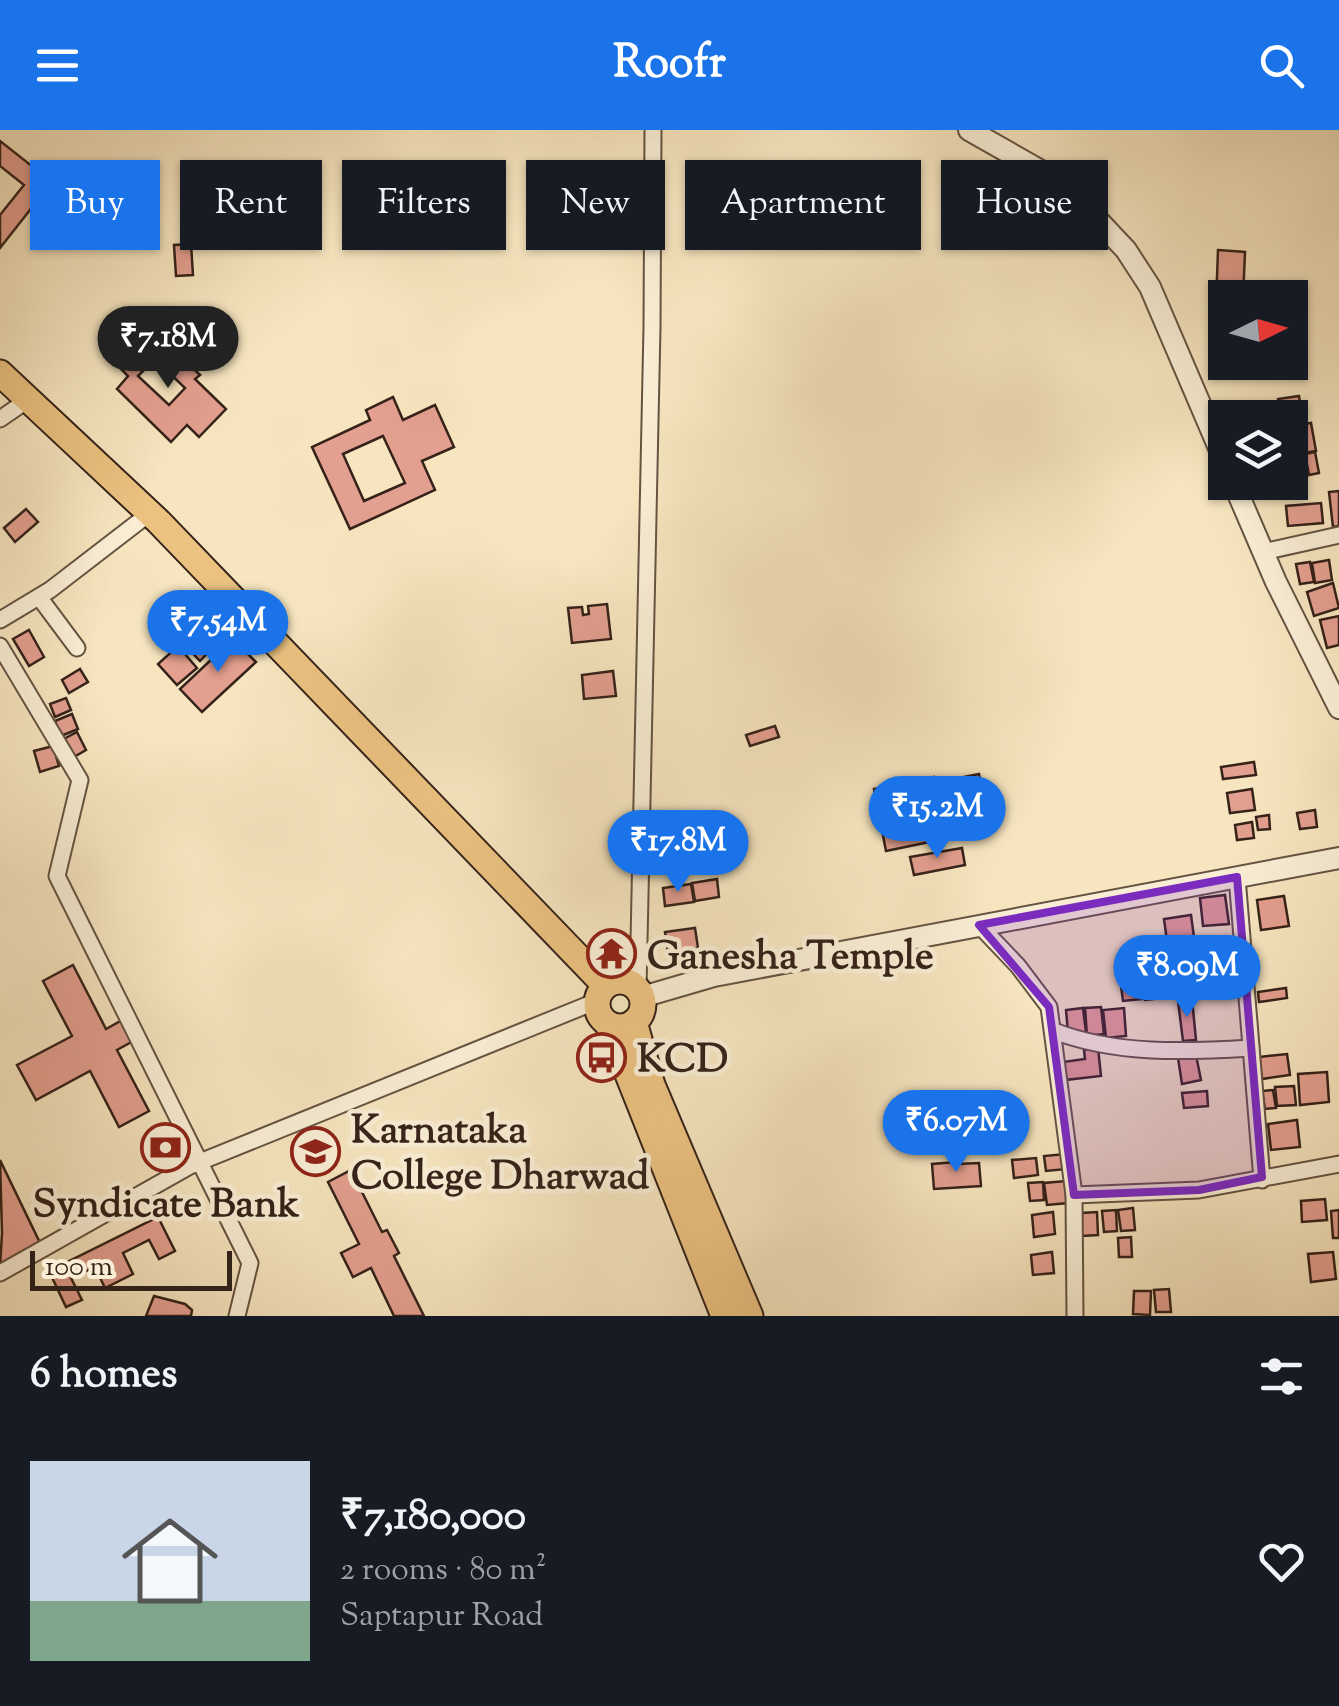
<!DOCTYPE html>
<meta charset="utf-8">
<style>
body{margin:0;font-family:"Sorts Mill Goudy",serif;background:#242831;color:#f1f3f6;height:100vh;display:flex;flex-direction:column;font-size:38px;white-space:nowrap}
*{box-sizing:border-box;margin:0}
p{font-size:32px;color:#9ea1a6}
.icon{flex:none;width:55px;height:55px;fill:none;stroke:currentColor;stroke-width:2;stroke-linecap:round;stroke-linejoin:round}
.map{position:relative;height:1186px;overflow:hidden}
.sheet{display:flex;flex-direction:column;background:#171b24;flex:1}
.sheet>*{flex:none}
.hud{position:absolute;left:30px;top:30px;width:1280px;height:90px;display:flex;gap:20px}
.needle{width:65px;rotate:85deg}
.buttons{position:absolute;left:1208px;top:150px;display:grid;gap:20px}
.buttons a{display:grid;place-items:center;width:100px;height:100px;border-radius:0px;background:#171b24;box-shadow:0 2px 8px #0004;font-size:50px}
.scale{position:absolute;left:30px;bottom:25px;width:202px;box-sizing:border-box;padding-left:10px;border:5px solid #352219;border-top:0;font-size:28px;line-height:35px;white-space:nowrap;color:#352219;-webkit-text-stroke:8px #f9eed5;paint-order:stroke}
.price{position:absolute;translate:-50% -85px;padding:0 22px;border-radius:35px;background:#1a73e8;color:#fff;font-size:32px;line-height:65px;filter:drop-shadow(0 2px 5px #0008)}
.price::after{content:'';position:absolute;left:50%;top:60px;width:30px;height:22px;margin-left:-15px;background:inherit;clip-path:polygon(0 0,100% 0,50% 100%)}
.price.current{background:#222;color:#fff}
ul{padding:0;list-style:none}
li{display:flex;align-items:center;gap:30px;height:250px;padding:0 30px}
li+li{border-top:2px solid #363941}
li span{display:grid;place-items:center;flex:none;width:280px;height:200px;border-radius:0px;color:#555}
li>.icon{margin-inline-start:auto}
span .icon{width:120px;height:120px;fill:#fffc;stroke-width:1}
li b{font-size:42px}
h2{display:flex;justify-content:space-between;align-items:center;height:120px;padding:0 30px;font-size:42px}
.tag{padding:0 35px;border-radius:0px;background:#171b24;box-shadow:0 2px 8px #0004;font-size:35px;line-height:90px}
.tag.current{background:#1a73e8;color:#fff}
header{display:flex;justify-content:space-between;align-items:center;height:130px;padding:0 30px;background:#1a73e8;color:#fff;font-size:45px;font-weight:800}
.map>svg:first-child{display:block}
</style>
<header><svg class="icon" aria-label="menu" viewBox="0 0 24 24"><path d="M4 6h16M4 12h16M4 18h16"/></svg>Roofr<svg class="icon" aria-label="search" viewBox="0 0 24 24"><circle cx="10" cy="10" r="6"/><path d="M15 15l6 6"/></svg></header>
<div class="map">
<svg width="1339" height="1186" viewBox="0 0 1339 1186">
<rect width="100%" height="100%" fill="#f6e5bf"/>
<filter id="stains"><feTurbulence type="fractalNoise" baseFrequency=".002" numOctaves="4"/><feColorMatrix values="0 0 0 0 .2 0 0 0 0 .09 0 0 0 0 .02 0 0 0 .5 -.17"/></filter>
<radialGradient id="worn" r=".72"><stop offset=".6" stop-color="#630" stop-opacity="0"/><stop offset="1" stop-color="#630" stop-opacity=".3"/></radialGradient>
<!-- building -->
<g fill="#e39f8f" stroke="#352219" stroke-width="2.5" fill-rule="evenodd">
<path d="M 0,11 L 52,52 L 0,118 L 0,85 L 24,55 L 0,36 Z"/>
<path d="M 191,114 L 193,145 L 176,146 L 174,115 Z"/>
<path d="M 1218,120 L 1245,122 L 1243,168 L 1225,168 L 1225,175 L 1216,175 Z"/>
<path d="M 148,210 L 156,218 L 164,210 L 200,245 L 195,249 L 226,279 L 199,307 L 187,295 L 171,312 L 117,259 L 128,246 L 120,238 ZM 155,229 L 185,258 L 169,275 L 138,246 Z"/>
<path d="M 1299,266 L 1302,288 L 1280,288 L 1278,269 Z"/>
<path d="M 393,267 L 403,290 L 435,275 L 454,317 L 422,331 L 435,360 L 350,399 L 312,317 L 370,290 L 366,280 ZM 383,306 L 405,353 L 364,371 L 343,324 Z"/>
<path d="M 1311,293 L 1316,321 L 1290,325 L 1290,296 Z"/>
<path d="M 1315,322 L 1319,343 L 1309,345 L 1305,324 Z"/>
<path d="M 1298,332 L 1304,357 L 1261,368 L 1257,352 L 1290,352 L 1290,334 Z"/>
<path d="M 1339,361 L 1339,396 L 1333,397 L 1329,362 Z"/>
<path d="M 1321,373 L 1323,393 L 1288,396 L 1286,376 Z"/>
<path d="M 26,379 L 38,392 L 15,412 L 4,398 Z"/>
<path d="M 1329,430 L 1332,450 L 1315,453 L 1312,433 Z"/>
<path d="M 1310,432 L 1314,452 L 1300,454 L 1296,434 Z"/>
<path d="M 1333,453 L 1339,478 L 1314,486 L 1307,462 Z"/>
<path d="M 607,474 L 611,509 L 572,513 L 568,478 L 582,477 L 583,485 L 589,484 L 588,476 Z"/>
<path d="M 1339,486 L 1339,515 L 1327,518 L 1320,490 Z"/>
<path d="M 197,497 L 215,515 L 200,531 L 182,512 Z"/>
<path d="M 29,500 L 44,527 L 29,536 L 13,509 Z"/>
<path d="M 233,509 L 256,532 L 202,582 L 180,559 Z"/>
<path d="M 178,516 L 197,538 L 177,555 L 158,534 Z"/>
<path d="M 80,539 L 88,552 L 69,563 L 62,550 Z"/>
<path d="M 613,541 L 616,566 L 584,569 L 582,545 Z"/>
<path d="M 66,568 L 71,580 L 55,587 L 50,574 Z"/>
<path d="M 72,584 L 78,599 L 61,606 L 55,591 Z"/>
<path d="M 775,596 L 779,607 L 750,616 L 746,605 Z"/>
<path d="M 77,602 L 86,620 L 72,628 L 62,610 Z"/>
<path d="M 53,616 L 59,636 L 40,642 L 34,621 Z"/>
<path d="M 1254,632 L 1256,645 L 1223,649 L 1221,637 Z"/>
<path d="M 979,644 L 984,673 L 958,678 L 954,649 Z"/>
<path d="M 934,647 L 935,652 L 951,649 L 957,680 L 939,684 L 944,709 L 886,721 L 874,659 Z"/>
<path d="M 1252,659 L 1255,680 L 1230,683 L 1227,663 Z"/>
<path d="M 1315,680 L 1317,697 L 1300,699 L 1297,683 Z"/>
<path d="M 1269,685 L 1270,699 L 1258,700 L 1256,687 Z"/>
<path d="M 1252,692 L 1254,708 L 1237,710 L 1235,695 Z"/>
<path d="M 733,714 L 736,736 L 710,739 L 707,718 Z"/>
<path d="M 962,718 L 965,735 L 914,745 L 910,727 Z"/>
<path d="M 717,749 L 719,767 L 695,771 L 692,753 Z"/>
<path d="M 691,754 L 694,772 L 665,776 L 663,758 Z"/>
<path d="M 1225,765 L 1229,794 L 1203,796 L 1200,768 Z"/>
<path d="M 1284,766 L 1289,796 L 1261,800 L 1257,770 Z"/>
<path d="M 1191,785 L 1194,807 L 1167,811 L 1164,789 Z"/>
<path d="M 695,798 L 698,818 L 668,822 L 665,802 Z"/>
<path d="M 1233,809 L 1235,827 L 1205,831 L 1203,812 Z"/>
<path d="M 73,835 L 106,899 L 124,889 L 135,910 L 117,920 L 149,981 L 119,997 L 90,941 L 36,970 L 17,935 L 72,906 L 43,851 Z"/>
<path d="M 1162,844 L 1164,868 L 1145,870 L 1142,846 Z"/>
<path d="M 1140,846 L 1143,869 L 1123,871 L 1120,848 Z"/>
<path d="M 1286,858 L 1287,868 L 1259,872 L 1258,862 Z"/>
<path d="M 1192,869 L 1196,910 L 1183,911 L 1178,871 Z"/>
<path d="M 1101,877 L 1104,904 L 1087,906 L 1085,878 Z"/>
<path d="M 1083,878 L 1086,902 L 1068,903 L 1066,880 Z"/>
<path d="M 1124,878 L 1126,906 L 1106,908 L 1103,880 Z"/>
<path d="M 1098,918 L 1101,946 L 1065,950 L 1063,932 L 1085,929 L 1084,920 Z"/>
<path d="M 1287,924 L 1290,945 L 1262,949 L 1259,927 Z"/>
<path d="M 1196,925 L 1201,950 L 1182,954 L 1178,928 Z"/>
<path d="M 1327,942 L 1329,972 L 1300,975 L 1298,944 Z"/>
<path d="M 1294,956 L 1296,975 L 1277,976 L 1275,957 Z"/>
<path d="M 1273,960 L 1276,978 L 1265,979 L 1262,961 Z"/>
<path d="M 1207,961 L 1208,976 L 1184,978 L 1182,963 Z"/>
<path d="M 1297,990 L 1300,1017 L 1271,1020 L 1268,994 Z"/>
<path d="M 1065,1024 L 1067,1039 L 1046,1041 L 1044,1026 Z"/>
<path d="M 1036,1028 L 1038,1045 L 1014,1048 L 1012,1030 Z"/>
<path d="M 0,1030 L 42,1117 L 0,1137 L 2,1103 Z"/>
<path d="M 956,1032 L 956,1034 L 979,1033 L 981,1056 L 934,1059 L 932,1034 Z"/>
<path d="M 351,1040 L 382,1102 L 387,1100 L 399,1123 L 394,1126 L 424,1186 L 394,1186 L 371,1138 L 353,1147 L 341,1123 L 359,1114 L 328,1052 Z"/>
<path d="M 1066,1051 L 1068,1073 L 1047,1075 L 1044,1053 Z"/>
<path d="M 1043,1052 L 1044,1070 L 1030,1071 L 1028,1053 Z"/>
<path d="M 1325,1069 L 1327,1090 L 1302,1092 L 1301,1071 Z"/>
<path d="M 1133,1078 L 1135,1100 L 1121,1101 L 1118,1080 Z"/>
<path d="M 1116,1080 L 1117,1101 L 1104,1102 L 1102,1081 Z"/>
<path d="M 1339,1080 L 1339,1108 L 1333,1108 L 1331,1081 Z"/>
<path d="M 1053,1082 L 1055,1104 L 1034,1107 L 1032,1085 Z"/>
<path d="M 1097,1082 L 1098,1105 L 1082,1106 L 1081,1083 Z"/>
<path d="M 158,1087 L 175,1121 L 159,1129 L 149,1110 L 123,1123 L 133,1144 L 105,1158 L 95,1137 L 71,1148 L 82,1170 L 66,1177 L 49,1141 Z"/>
<path d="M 1131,1107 L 1132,1127 L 1119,1127 L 1118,1108 Z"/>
<path d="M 1052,1122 L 1054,1143 L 1033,1145 L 1031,1125 Z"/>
<path d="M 1333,1122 L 1336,1149 L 1311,1152 L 1308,1124 Z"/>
<path d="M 1169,1159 L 1171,1182 L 1156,1182 L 1154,1160 Z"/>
<path d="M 1134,1161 L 1151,1161 L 1150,1185 L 1133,1184 Z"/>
<path d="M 154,1166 L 185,1174 L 192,1180 L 191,1186 L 146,1186 Z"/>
</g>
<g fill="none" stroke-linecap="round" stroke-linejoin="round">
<defs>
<g id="minor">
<path d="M 0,289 L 29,269"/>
<path d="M 1263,422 L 1339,405"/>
<path d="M 39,467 L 77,518"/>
<path d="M 0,490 L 50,460 L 150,383"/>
<path d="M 0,516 L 80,650 L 57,746 L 250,1133 L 237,1186"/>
<path d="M 1237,747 L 1262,1050"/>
<path d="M 979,795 L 1018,836 L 1049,877 L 1074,1065 L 1075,1186"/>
<path d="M 638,859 L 652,197 L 653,0"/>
<path d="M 1054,901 C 1116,925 1186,922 1251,918"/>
<path d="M 1074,1065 L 1199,1060 L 1339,1034"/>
<path d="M 0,1143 L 190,1036 L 597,871"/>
</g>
<g id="tertiary">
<path d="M 969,0 L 1064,54 L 1126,120 L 1150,157 L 1225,332"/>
<path d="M 1233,352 L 1276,452 L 1339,578"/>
<path d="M 642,867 L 714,846 L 1339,728"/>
</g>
<g id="primary">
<path d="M 0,243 L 159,392 L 605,855"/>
<circle cx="620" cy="874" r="23"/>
<path d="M 634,892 L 652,955 L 750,1186"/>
<path d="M 608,894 L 724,1186"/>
</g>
</defs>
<!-- minor casing -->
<use href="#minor" stroke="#655342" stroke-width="19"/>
<!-- tertiary casing -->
<use href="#tertiary" stroke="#655342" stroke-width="24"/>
<!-- primary casing -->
<use href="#primary" stroke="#352219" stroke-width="29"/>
<!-- minor -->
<use href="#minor" stroke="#f9eed5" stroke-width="15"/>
<!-- tertiary -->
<use href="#tertiary" stroke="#f9eed5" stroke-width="20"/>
<!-- primary -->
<use href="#primary" stroke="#ebc280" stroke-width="25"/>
</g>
<!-- marked area -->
<path fill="#7b2cbf" fill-opacity="0.2" stroke="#7b2cbf" stroke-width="8" stroke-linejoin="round" d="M 1237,747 L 1262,1047 L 1199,1060 L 1074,1065 L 1049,877 L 979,795 Z"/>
<!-- icons -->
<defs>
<symbol id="temple-ring" viewBox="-11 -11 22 22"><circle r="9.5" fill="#f9eed5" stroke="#8f2418" stroke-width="1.5"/><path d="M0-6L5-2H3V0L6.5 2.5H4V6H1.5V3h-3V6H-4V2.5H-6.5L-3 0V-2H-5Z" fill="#8f2418"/></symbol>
<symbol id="bus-ring" viewBox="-11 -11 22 22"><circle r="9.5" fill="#f9eed5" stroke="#8f2418" stroke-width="1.5"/><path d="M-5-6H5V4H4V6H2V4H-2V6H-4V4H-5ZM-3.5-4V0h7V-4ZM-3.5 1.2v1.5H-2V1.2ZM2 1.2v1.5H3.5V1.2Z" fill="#8f2418"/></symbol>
<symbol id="bank-ring" viewBox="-11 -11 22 22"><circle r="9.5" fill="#f9eed5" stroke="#8f2418" stroke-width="1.5"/><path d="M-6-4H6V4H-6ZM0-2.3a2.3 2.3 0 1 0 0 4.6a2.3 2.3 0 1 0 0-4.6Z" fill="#8f2418"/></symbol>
<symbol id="university-ring" viewBox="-11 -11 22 22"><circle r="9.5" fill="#f9eed5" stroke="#8f2418" stroke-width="1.5"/><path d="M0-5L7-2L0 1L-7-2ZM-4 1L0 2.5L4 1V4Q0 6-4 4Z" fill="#8f2418"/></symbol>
</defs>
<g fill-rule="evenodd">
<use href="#temple-ring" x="584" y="796" width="55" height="55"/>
<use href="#bus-ring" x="574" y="900" width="55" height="55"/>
<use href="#bank-ring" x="138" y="990" width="55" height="55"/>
<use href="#university-ring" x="288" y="994" width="55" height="55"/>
</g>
<g text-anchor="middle" stroke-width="9" stroke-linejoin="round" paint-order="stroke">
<!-- poi labels -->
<g font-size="40" font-weight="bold" fill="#352219" stroke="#f9eed5" text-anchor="start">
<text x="647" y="838">Ganesha Temple</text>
<text x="637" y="941">KCD</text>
<text x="351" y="1012">Karnataka<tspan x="351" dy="46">College Dharwad</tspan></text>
<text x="166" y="1086" text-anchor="middle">Syndicate Bank</text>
</g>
</g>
<rect width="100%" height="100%" filter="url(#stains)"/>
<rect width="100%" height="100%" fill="url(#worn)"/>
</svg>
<div class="buttons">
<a><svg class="needle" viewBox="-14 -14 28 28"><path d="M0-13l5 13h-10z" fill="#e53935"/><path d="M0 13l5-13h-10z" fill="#9ea1a6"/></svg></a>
<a><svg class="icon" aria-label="layers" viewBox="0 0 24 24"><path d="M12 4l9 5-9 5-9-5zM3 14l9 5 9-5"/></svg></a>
</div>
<div class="scale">100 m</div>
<b class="price current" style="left:168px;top:261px">₹7.18M</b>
<b class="price" style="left:218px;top:545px">₹7.54M</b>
<b class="price" style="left:937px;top:731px">₹15.2M</b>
<b class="price" style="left:678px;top:765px">₹17.8M</b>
<b class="price" style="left:1187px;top:890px">₹8.09M</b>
<b class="price" style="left:956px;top:1045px">₹6.07M</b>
<div class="hud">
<a class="tag current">Buy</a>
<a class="tag">Rent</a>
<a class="tag">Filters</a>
<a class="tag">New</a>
<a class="tag">Apartment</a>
<a class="tag">House</a>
</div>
</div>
<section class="sheet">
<h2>6 homes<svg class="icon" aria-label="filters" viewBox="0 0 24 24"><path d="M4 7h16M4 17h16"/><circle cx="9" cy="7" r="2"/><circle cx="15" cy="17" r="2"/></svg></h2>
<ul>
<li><span style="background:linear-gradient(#c9d6e8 70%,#7fa58c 0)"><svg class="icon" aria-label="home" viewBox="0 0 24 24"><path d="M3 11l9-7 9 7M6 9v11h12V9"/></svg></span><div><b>₹7,180,000</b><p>2 rooms · 80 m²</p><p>Saptapur Road</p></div><svg class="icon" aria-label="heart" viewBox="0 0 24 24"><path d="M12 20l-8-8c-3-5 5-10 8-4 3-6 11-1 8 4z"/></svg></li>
</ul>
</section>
